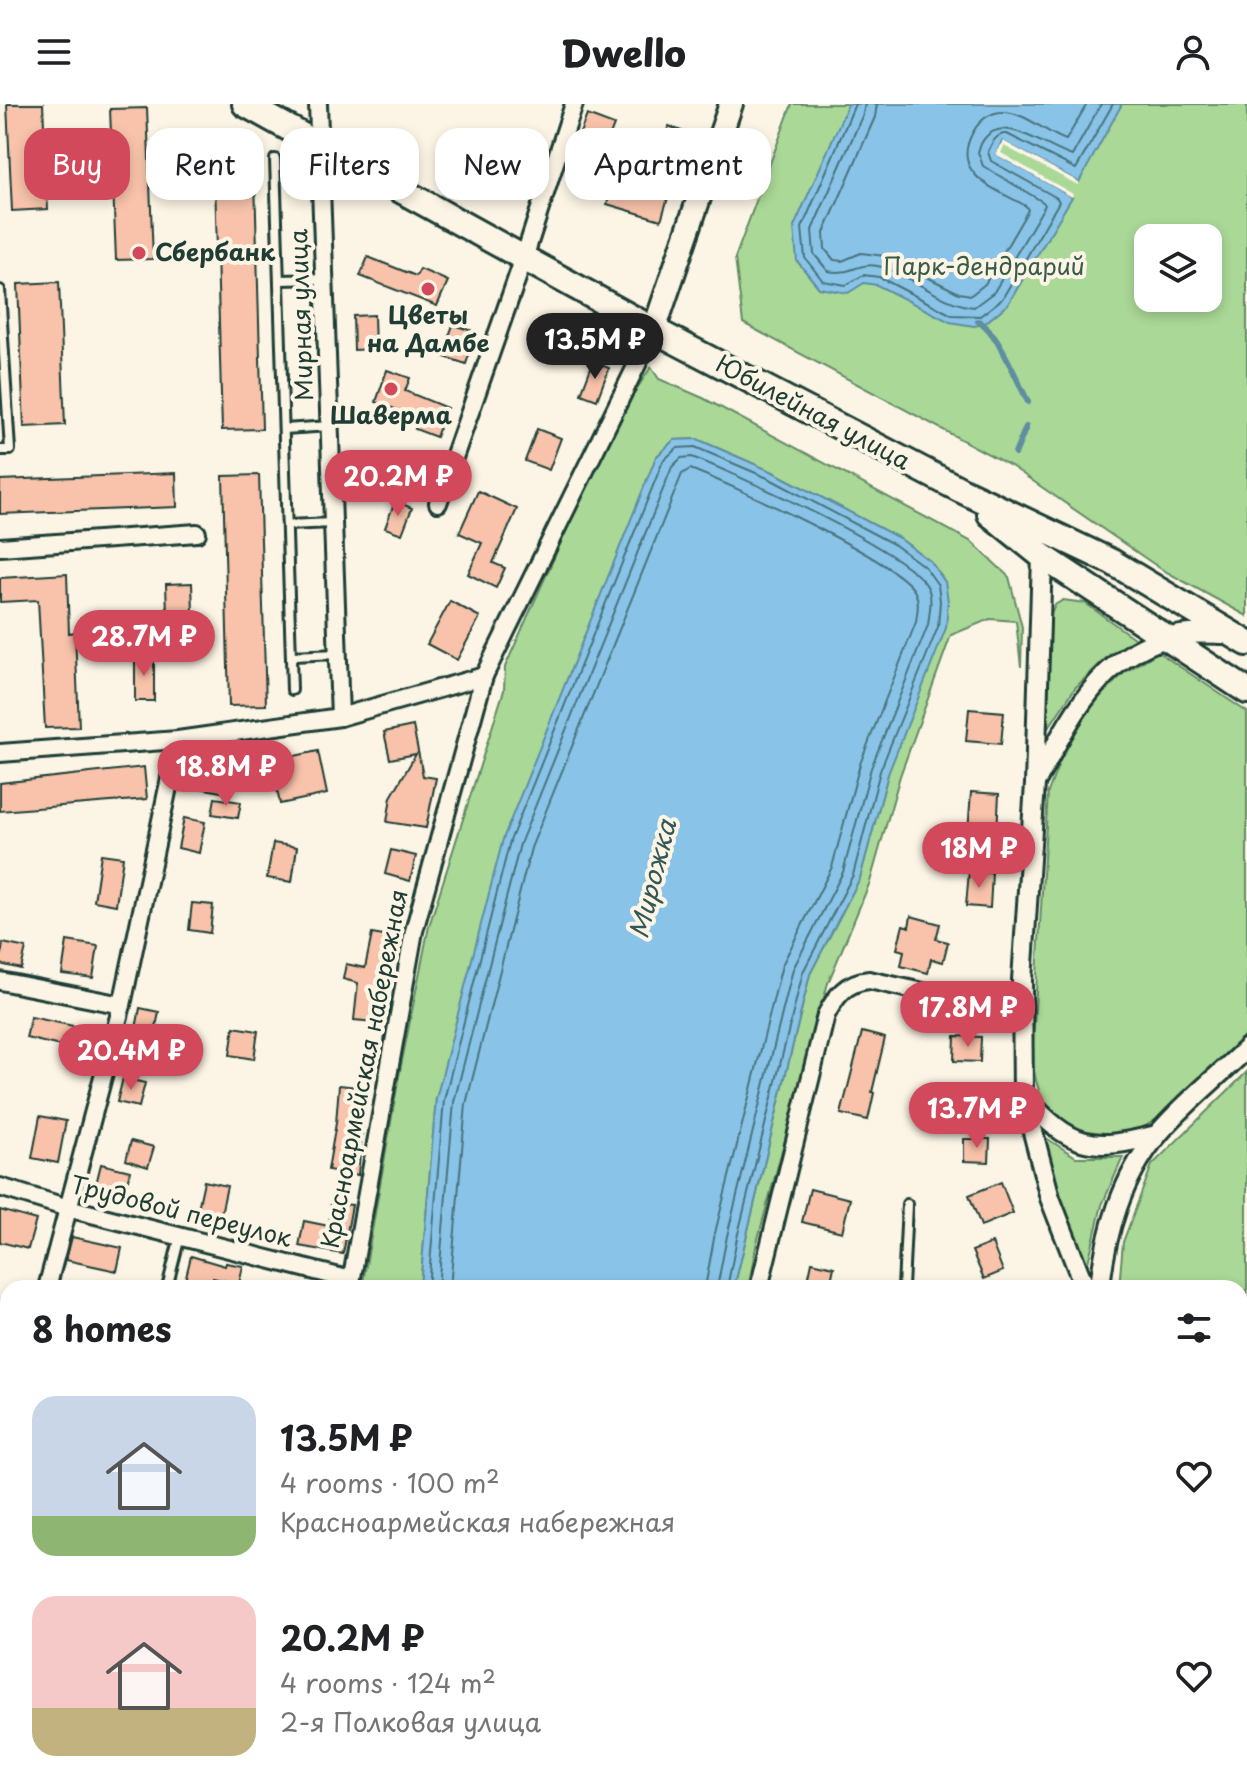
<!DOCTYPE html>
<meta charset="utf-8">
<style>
body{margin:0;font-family:"Playpen Sans",sans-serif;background:#f2f2f2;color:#202124;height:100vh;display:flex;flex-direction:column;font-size:30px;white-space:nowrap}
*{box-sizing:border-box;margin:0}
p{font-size:26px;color:#757577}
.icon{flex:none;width:44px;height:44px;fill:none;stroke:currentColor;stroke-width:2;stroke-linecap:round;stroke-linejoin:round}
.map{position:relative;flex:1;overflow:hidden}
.sheet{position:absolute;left:0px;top:1176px;width:1248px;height:512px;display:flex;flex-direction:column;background:#fff;border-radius:24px 24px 0 0;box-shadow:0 4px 12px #0003}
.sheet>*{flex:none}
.banner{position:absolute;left:24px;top:24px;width:800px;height:72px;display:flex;gap:16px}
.controls{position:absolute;left:1134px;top:120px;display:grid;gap:16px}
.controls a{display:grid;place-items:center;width:88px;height:88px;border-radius:16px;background:#fff;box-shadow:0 4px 12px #0003;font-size:40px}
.price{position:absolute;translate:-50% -68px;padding:0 18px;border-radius:28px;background:#d1495b;color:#fff;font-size:26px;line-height:52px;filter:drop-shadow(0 2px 4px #0008)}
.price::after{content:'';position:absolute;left:50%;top:48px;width:24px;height:18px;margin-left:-12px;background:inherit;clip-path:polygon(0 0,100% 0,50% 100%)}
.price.selected{background:#222;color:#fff}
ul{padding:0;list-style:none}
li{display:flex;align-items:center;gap:24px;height:200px;padding:0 32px}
li span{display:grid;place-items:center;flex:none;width:224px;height:160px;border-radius:24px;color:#555}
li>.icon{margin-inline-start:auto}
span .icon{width:96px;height:96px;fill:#fffc;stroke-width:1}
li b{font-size:34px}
h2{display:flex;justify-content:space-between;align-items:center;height:96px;padding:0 32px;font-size:34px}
.tag{padding:0 28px;border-radius:24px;background:#fff;box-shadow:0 4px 12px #0003;font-size:28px;line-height:72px}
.tag.selected{background:#d1495b;color:#fff}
header{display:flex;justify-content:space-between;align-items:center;height:104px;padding:0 32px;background:#fff;font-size:36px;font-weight:800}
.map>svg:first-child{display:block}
</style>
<header><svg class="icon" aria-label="menu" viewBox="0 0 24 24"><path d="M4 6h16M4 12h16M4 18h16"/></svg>Dwello<svg class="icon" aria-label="person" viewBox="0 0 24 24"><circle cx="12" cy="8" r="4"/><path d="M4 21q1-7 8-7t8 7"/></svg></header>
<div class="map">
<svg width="1247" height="1688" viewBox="0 0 1247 1688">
<rect width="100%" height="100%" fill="#fcf5e5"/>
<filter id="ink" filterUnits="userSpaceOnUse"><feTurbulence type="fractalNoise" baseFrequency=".0125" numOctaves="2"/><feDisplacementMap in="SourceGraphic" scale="16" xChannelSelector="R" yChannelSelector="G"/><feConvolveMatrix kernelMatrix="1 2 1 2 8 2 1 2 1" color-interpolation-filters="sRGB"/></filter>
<g filter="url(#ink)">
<!-- green -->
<g fill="#aad897" stroke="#648a66" stroke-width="2" fill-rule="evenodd">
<path d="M 792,0 L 1247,0 L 1247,512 L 1161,465 L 1011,362 L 743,219 L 735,154 ZM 1148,134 L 1208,134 L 1208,194 L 1148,194 Z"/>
<path d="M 651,263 L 659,275 L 703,294 L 972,438 L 1009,473 L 1022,523 L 1021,563 L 1016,517 L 990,515 L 951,531 L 900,672 L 870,778 L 828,879 L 757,1138 L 748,1184 L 734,1184 L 810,870 L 860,774 L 888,670 L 945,478 L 930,457 L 899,434 L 773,368 L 697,335 L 674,336 L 656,353 L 626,434 L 436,995 L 420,1184 L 362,1184 L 399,972 L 429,822 L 504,586 L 505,563 L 615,318 Z"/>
<path d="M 1063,496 L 1085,499 L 1134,534 L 1132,539 L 1110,550 L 1075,584 L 1049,623 L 1046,623 L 1051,510 L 1055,501 Z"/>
<path d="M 1158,548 L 1247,608 L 1247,930 C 1217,959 1164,1021 1125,1031 C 1109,1036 1087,1032 1072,1024 C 1042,1008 1036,985 1032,954 L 1048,688 L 1066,641 L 1089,603 L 1124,569 Z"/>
<path d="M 1247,968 L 1247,1220 L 1240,1218 L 1240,1184 L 1119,1184 L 1123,1138 L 1152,1061 Z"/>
<path d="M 1040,1030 L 1076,1053 L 1123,1053 L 1102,1101 L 1086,1167 L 1059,1096 Z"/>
</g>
<!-- water -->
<g fill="#89c4e8" stroke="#5f8ea0" stroke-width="2">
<path d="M 848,0 L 1122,0 L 1079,78 L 1002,37 L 996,50 L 1072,93 L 1008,200 L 984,220 L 974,222 L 950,218 L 877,181 L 864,179 L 848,189 L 819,184 L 797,157 L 794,123 Z"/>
<path d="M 697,335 L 773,368 L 899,434 L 930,457 L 945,478 L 948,497 L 946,524 L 888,670 L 860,774 L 810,870 L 734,1184 L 420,1184 L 436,995 L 503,735 L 656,353 L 674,336 Z"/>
<path d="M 380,1680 L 639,1680 L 636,1688 L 380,1688 Z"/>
</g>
<!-- pier -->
<path fill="#fcf5e5" d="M 1003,37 L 1079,78 L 1078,81 L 1004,42 L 1001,49 L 1073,90 L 1072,93 L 995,50 Z"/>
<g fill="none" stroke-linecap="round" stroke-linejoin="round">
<!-- shore -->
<g stroke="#49737c" stroke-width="2">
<path d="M 855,0 L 802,124 L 805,154 L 823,177 L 846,181 L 863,171 L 879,173 L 952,211 L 980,212 L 1002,195 L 1059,98 L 1057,94 L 991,57 L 988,48 C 992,39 996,29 1007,30 L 1076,65 L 1113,0"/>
<path d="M 865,0 L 863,10 L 812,126 L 814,150 L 828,167 C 853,172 858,156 882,163 C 915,173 939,199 974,203 L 994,188 L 1045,101 L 1043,98 L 983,62 L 978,48 C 992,0 1041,42 1072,52 L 1101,0"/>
<path d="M 877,0 L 875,13 L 824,129 L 825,145 L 834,156 L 842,157 L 861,149 L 885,152 L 959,189 L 971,191 L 985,180 L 1028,106 L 1026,102 C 996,85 949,71 973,28 C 980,16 989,8 1003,8 C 1025,8 1046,29 1066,36 L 1087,0"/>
<path d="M 428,1184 L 444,996 L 510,737 L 663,357 L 677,344 L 695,343 L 770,375 L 895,441 L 925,463 L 938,481 L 940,497 L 938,523 L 880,667 L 853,771 L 803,868 L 737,1134 L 727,1184"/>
<path d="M 438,1184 L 454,998 L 520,740 L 672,363 L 681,354 L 692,353 C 734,369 912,449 928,484 C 933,495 929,510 928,521 L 871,664 L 843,768 L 793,865 L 727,1132 L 717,1184"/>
<path d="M 450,1184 L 466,1000 L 531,744 L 682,370 L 690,365 C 728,379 900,458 915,488 C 920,497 917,509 916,518 L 860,660 L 832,763 L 782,861 L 715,1129 L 705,1184"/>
</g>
<!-- stream -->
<g stroke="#5f8ea0" stroke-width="6">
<path d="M 978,217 C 997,226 1018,278 1028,298"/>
<path d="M 1015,350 L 1026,323"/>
</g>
</g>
<!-- building -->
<g fill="#f8c3aa" stroke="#1f3d34" stroke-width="2">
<path d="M 7,0 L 43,0 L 48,105 L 12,107 Z"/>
<path d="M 147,4 L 153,155 L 116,156 L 110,5 Z"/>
<path d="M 587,11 L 614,21 L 607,39 L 580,29 Z"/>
<path d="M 669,22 L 691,31 L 683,49 L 661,40 Z"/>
<path d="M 521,31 L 543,39 L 532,68 L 510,60 Z"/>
<path d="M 255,75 L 262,325 L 222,326 L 215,76 Z"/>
<path d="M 614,77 L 668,94 L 661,116 L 607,100 Z"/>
<path d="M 368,153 L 416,172 L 420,165 L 448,177 L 437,202 L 360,172 Z"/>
<path d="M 59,178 L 65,321 L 24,323 L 18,180 Z"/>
<path d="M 374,211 L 375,245 L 354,246 L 353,212 Z"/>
<path d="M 453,221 L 476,228 L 466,260 L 442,252 Z"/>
<path d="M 593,258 L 609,264 L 597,296 L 581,290 Z"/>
<path d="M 387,266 L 410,274 L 405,287 L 447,304 L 436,333 L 415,325 L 419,314 L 376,298 Z"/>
<path d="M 537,325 L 561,334 L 549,366 L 525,357 Z"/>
<path d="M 176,369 L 177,403 L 0,410 L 0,376 Z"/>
<path d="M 259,371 L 266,601 L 229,602 L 223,372 Z"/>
<path d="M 478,387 L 517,405 L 493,459 L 505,464 L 496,484 L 468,470 L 482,439 L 459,429 Z"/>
<path d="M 395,397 L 412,404 L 402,430 L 385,424 Z"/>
<path d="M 67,470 L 69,529 L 75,528 L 79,623 L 45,624 L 38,496 L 0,498 L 0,474 Z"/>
<path d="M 192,479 L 194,537 L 168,538 L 166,480 Z"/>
<path d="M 450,497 L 480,513 L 457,556 L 427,540 Z"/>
<rect x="135" y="551" width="19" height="46"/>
<path d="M 969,605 L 1004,608 L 1001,640 L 966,637 Z"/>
<path d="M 413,622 L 423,672 L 436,674 L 426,724 L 387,718 L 391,693 L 416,650 L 390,655 L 384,628 Z"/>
<path d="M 318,647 L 327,690 L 280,700 L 271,657 Z"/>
<path d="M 144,663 L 147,695 L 0,707 L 0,679 Z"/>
<path d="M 193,663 L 230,669 L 226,689 L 190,682 Z"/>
<path d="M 971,688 L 999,690 L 997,729 L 968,727 Z"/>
<path d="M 215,694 L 241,698 L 238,714 L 212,710 Z"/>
<path d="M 184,714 L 205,718 L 199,749 L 178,744 Z"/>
<path d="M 273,739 L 297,743 L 292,778 L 267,774 Z"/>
<path d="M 391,746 L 416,752 L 410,777 L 385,770 Z"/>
<path d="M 101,750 L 123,753 L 116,801 L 94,797 Z"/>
<path d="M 969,767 L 992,769 L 990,804 L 966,802 Z"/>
<path d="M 192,799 L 213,801 L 210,829 L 189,826 Z"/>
<path d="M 911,812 L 940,820 L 936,835 L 948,838 L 943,858 L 931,855 L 928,869 L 901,862 L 904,847 L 897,845 L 903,821 L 909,823 Z"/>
<path d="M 372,830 L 395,834 L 390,864 L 382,862 L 375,918 L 354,916 L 358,879 L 343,875 L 346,860 L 365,864 Z"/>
<path d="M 67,837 L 98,842 L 93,874 L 62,870 Z"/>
<path d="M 3,839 L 26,844 L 21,865 L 0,860 Z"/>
<path d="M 140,904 L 159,908 L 153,938 L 134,935 Z"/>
<path d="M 31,913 L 78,923 L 73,945 L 26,934 Z"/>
<path d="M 234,923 L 258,927 L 254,955 L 230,951 Z"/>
<path d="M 862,928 L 885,934 L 872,988 L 874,989 L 868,1016 L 841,1010 Z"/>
<path d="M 955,932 L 981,933 L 980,958 L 954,957 Z"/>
<path d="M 123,974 L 145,979 L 139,1003 L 117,998 Z"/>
<path d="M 339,981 L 366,984 L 358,1071 L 328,1066 L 336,1019 Z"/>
<path d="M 40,1012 L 66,1017 L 58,1059 L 32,1054 Z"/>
<path d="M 964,1035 L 990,1035 L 989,1058 L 964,1057 Z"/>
<path d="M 131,1037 L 154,1043 L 148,1063 L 126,1056 Z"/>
<path d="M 101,1060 L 130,1067 L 124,1091 L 95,1084 Z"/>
<path d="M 204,1077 L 227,1082 L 219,1119 L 196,1114 Z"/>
<path d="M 1001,1078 L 1013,1109 L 981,1122 L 969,1091 Z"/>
<path d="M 810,1085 L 850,1095 L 842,1128 L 802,1118 Z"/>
<path d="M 331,1099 L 352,1101 L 343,1150 L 299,1142 L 304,1117 L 329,1122 Z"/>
<path d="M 0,1106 L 36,1116 L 28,1145 L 0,1138 Z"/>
<path d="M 72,1133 L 122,1144 L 117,1167 L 66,1156 Z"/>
<path d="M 992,1139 L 1003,1167 L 984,1175 L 972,1147 Z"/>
<path d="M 191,1152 L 225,1162 L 226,1159 L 243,1162 L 239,1180 L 213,1174 L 211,1184 L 184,1181 Z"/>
<path d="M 812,1158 L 834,1163 L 830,1182 L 808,1177 Z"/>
</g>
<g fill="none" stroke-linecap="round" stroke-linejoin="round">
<defs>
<g id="service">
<path d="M 275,55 L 292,586"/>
<path d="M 279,176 L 325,175"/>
<path d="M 0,186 L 10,346 L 0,346"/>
<path d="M 284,325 L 330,322"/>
<path d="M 287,421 L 333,419"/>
<path d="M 292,552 L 337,550"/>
<path d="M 167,1184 L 180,1132"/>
<path d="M 903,1184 L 907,1100"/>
<path d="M 0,1247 L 8,1249"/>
<path d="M 1240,1309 L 1247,1318"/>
<path d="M 1240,1448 L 1247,1445"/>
<path d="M 128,1680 L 152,1688"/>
<path d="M 59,1688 L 62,1680"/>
</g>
<g id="minor">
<path d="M 318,0 L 340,613"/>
<path d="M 438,399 L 524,154 L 574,0"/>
<path d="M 0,443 L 197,429"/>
<path d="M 0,649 L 178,636 L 340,613 L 484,572"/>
<path d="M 0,877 L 122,901"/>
<path d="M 0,1083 L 68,1104 L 351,1176"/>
<path d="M 47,1184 L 122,901 L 178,636"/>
<path d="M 350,1184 L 414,827 L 484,572 L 654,226"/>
<path d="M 759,1184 L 826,911 C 836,892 846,878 869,876 L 1022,910"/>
<path d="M 0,1363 L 8,1333"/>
<path d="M 0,1476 L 8,1477"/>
<path d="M 952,1680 L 954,1688"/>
<path d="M 260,1688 L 263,1680"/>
<path d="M 675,1688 L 676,1680"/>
</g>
<g id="tertiary">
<path d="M 1042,452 L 1035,680 L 1022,876 L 1023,989 L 1050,1094 L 1085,1184"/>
<path d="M 1038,674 C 1071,613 1103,544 1181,531 C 1197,528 1214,530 1230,530"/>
<path d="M 1024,992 C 1071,1044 1090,1048 1157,1031"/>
<path d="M 1100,1184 C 1105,1130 1122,1073 1158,1030 C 1184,999 1218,973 1247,944"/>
<path d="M 1240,1564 L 1247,1582"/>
</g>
<path id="secondary" d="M 654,226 L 731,0"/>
<g id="primary">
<path d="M 245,0 L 654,226 L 961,386 L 1112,458 L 1247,539"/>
<path d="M 990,410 L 1042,452 L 1247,587"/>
</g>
</defs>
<!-- service casing -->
<use href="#service" stroke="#1f3d34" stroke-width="14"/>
<!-- minor casing -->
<use href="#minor" stroke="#1f3d34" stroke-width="22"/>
<!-- tertiary casing -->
<use href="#tertiary" stroke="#1f3d34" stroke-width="24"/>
<!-- secondary casing -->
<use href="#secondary" stroke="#1f3d34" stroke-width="28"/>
<!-- primary casing -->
<use href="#primary" stroke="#1f3d34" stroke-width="30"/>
<!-- service -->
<use href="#service" stroke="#fcf5e5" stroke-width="8"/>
<!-- minor -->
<use href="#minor" stroke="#fcf5e5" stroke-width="16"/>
<!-- tertiary -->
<use href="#tertiary" stroke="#fcf5e5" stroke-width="18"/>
<!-- secondary -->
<use href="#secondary" stroke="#fcf5e5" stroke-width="22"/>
<!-- primary -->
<use href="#primary" stroke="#fcf5e5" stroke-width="24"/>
</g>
</g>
<!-- markers -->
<g fill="#d1495b" stroke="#fcf5e5" stroke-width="3">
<circle cx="139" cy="149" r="8"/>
<circle cx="428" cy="185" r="8"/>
<circle cx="391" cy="285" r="8"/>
</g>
<g text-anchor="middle" stroke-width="8" stroke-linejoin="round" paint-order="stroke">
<!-- poi labels -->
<g font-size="24" font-weight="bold" fill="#1f3d34" stroke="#fcf5e5">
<text x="155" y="157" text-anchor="start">Сбербанк</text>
<text x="428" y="220">Цветы<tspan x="428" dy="28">на Дамбе</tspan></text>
<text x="391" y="320">Шаверма</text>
</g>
<!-- park labels -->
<g font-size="24" fill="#3b5c48" stroke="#fcf5e5">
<text x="984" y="171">Парк-дендрарий</text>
</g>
<!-- street labels -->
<g font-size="24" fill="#1f3d34" stroke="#fcf5e5">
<text transform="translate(302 211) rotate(-92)" y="8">Мирная улица</text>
<text transform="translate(813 309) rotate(28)" y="8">Юбилейная улица</text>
<text transform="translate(365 965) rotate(-79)" y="8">Красноармейская набережная</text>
<text transform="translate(181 1108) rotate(14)" y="8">Трудовой переулок</text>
</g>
<!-- water labels -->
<g font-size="26" font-style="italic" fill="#345858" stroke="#fcf5e5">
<text transform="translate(653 775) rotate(-76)" y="9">Мирожка</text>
</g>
</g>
</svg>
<div class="controls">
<a><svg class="icon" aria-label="layers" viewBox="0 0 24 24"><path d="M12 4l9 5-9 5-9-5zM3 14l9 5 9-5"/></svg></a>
</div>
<b class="price selected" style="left:595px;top:277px">13.5M ₽</b>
<b class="price" style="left:398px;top:414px">20.2M ₽</b>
<b class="price" style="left:144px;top:574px">28.7M ₽</b>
<b class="price" style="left:226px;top:704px">18.8M ₽</b>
<b class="price" style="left:979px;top:786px">18M ₽</b>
<b class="price" style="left:968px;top:945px">17.8M ₽</b>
<b class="price" style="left:131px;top:988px">20.4M ₽</b>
<b class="price" style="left:977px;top:1046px">13.7M ₽</b>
<div class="banner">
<a class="tag selected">Buy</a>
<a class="tag">Rent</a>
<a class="tag">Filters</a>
<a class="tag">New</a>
<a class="tag">Apartment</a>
</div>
<section class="sheet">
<h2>8 homes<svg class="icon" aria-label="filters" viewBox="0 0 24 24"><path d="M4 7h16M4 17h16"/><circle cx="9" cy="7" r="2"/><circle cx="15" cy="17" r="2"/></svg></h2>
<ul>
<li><span style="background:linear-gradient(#c9d6e8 75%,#8fb573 0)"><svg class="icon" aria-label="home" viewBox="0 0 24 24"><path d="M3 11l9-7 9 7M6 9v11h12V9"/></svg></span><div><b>13.5M ₽</b><p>4 rooms · 100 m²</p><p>Красноармейская набережная</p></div><svg class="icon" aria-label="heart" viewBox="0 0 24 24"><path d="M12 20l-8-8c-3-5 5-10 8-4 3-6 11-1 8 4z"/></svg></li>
<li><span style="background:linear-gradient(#f6c9c9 70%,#c2b280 0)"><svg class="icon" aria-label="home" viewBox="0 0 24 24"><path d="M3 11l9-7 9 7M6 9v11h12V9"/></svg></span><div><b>20.2M ₽</b><p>4 rooms · 124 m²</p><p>2-я Полковая улица</p></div><svg class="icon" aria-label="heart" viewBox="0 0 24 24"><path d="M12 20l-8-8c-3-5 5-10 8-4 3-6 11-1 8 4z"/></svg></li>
</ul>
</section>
</div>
